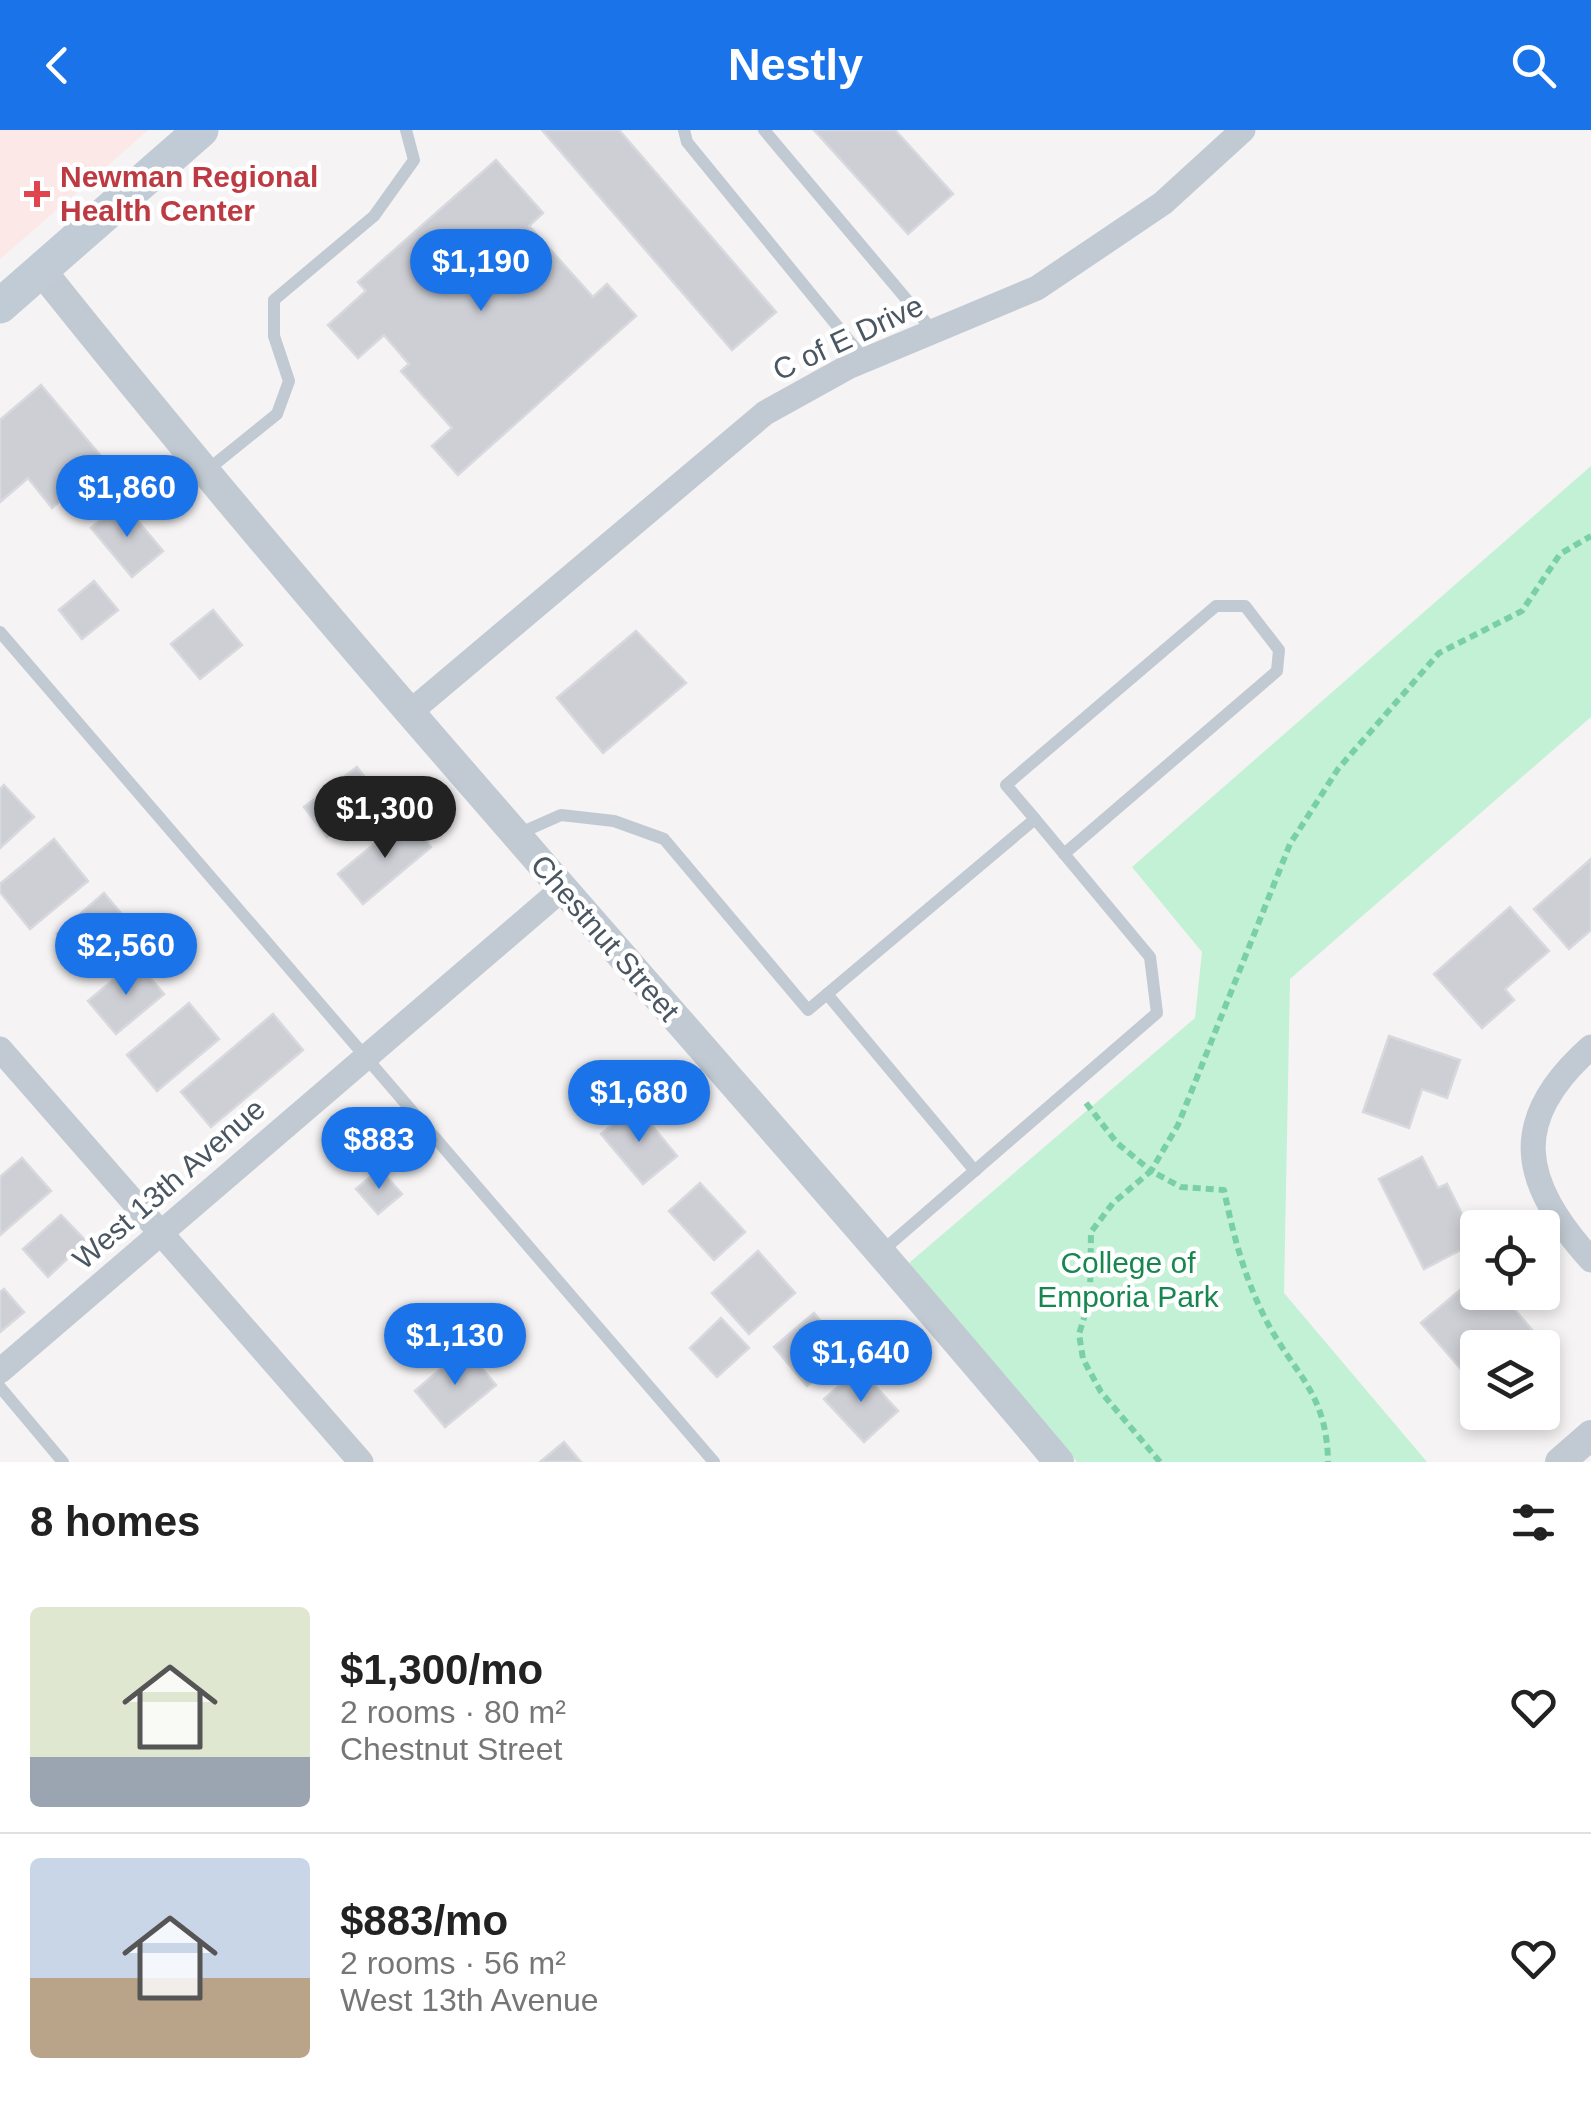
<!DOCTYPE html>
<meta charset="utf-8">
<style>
body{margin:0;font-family:Helvetica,sans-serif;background:#f6f6f6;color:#222;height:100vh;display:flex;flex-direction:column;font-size:38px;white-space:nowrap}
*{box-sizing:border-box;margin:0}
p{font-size:32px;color:#767676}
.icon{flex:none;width:55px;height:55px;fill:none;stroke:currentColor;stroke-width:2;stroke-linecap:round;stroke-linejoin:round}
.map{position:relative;height:1332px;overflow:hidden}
.details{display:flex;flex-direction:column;background:#fff;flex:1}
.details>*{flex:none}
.buttons{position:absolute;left:1460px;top:1080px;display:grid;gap:20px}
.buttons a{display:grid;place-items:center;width:100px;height:100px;border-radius:10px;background:#fff;box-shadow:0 5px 15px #0003;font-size:50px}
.price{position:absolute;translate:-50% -85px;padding:0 22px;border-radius:35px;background:#1a73e8;color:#fff;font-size:32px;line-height:65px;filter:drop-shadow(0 2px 5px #0008)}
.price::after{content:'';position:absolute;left:50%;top:60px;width:30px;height:22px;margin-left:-15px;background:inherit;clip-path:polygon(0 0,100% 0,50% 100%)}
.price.active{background:#222;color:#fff}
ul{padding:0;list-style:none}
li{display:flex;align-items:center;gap:30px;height:250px;padding:0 30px}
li+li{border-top:2px solid #e0e0e0}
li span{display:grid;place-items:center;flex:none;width:280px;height:200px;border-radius:10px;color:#555}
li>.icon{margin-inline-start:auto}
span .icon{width:120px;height:120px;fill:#fffc;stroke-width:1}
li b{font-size:42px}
h2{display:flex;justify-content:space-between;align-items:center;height:120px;padding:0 30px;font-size:42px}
header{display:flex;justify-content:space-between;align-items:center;height:130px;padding:0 30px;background:#1a73e8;color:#fff;font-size:45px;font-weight:700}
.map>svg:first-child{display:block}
</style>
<header><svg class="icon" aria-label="back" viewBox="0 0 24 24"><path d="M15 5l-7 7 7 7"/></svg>Nestly<svg class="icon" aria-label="search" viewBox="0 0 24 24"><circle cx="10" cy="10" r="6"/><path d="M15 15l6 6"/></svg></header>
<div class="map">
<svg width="1591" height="1332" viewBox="0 0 1591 1332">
<rect width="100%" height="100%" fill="#f5f3f3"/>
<!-- medical -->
<path fill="#fce8e6" d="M 0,0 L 148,0 L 0,129 Z"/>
<!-- green -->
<path fill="#c3f1d5" d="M 1591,336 L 1591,587 L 1290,849 L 1284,1163 L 1427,1332 L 1077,1332 L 909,1133 L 1195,888 L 1202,822 L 1132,737 Z"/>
<!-- building -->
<g fill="#cdcfd5" stroke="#d7d9de" stroke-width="2.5">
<path d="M 542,0 L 619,0 L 776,182 L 732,220 Z"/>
<path d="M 814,0 L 895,0 L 953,64 L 908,104 Z"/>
<path d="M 496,30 L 543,83 L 529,96 L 593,167 L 607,154 L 636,186 L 458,345 L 432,316 L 452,298 L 401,241 L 409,234 L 384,205 L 358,228 L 328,195 L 366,161 L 358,152 Z"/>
<path d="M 41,255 L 106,332 L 52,378 L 28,348 L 0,372 L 0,290 Z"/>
<path d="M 122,372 L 163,421 L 132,447 L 91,398 Z"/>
<path d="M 94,451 L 118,480 L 82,509 L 59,480 Z"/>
<path d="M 213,480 L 242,515 L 200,549 L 171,514 Z"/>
<path d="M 636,501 L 686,553 L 603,623 L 557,568 Z"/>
<path d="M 357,637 L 379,666 L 327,707 L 304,677 Z"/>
<path d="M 4,655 L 34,687 L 0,718 L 0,659 Z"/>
<path d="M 407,687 L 431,717 L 363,774 L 338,744 Z"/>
<path d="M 54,709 L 88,751 L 30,799 L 0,762 L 0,754 Z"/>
<path d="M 1591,729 L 1591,800 L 1569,819 L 1534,779 Z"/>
<path d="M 104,763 L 131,795 L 84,835 L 57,804 Z"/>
<path d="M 1510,777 L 1549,821 L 1505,859 L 1514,870 L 1482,898 L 1434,844 Z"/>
<path d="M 136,831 L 164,864 L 116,904 L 88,871 Z"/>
<path d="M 189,873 L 219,909 L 157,961 L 127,925 Z"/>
<path d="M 273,884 L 303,920 L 211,997 L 181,962 Z"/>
<path d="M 1389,906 L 1460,930 L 1447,968 L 1422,959 L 1409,998 L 1363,982 Z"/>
<path d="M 636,976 L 677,1026 L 643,1054 L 601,1004 Z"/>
<path d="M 1422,1027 L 1438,1058 L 1447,1054 L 1476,1112 L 1424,1139 L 1379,1049 Z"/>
<path d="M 22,1028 L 51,1061 L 0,1105 L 0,1047 Z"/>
<path d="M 380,1039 L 402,1064 L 378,1084 L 356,1059 Z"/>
<path d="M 700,1053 L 745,1102 L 714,1130 L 669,1081 Z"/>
<path d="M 61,1085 L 86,1111 L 48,1147 L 23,1119 Z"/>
<path d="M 758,1121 L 795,1163 L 749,1204 L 712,1163 Z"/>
<path d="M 1478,1145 L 1478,1162 L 1500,1162 L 1553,1225 L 1542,1234 L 1542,1218 L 1478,1218 L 1478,1259 L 1421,1193 Z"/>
<path d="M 4,1159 L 24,1182 L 0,1202 L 0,1162 Z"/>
<path d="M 814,1183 L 847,1223 L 807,1256 L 774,1217 Z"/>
<path d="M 721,1188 L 749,1218 L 717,1247 L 690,1218 Z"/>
<path d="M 465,1218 L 496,1255 L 445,1297 L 415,1261 Z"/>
<path d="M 859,1238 L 898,1281 L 864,1312 L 824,1269 Z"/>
<path d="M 564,1312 L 581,1332 L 540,1332 Z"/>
</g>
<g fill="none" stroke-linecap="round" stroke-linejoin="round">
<!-- path -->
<g stroke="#7ad0a6" stroke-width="6" stroke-dasharray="8 5" stroke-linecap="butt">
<path d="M 1086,973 L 1117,1013 L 1151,1041 L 1178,995 L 1290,714 L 1338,639 L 1439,523 L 1522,481 L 1560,424 L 1591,406"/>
<path d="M 1160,1332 L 1101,1262 L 1083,1229 L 1079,1204 L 1090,1169 L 1091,1102 L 1113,1073 L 1151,1041 L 1181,1057 L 1224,1060 C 1233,1104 1244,1146 1264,1186 C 1292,1243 1327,1260 1328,1332"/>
</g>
<!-- service -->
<g stroke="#c1cad2" stroke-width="12">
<path d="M 684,0 L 687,12 L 865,230"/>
<path d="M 764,0 L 934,202"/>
<path d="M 205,342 L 277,284 L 289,251 L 274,206 L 274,170 L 374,86 L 414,30 L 406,0"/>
<path d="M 0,502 L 714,1332"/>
<path d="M 1035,689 L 1006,655 L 1216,476 L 1245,476 L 1279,520 L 1277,541 L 1064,724"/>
<path d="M 518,704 L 561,685 L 614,691 L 664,709 L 808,880 L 1035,689 L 1150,827 L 1157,883 L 882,1121"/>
<path d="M 827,864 L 975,1041"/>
<path d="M 0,1257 L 63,1332"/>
</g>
<!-- minor -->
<g stroke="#c1cad2" stroke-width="25">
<path d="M 409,583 L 765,283 L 848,237 L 1037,158 L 1163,73 L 1243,0"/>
<path d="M 1591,917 C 1507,991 1521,1052 1591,1130"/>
<path d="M 0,919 L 361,1332"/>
<path d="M 0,1241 L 561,760"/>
</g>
<!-- tertiary -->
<g stroke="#c1cad2" stroke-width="30">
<path d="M 41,140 C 367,549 723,932 1059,1332"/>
<path d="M 1560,1332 L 1591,1305"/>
</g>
<!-- secondary -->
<path stroke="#c1cbd6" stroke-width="35" d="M 0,176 L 201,0"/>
</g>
<!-- markers -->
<path fill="#e0444e" stroke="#fff" stroke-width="4" d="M32 49h10v10h10v10h-10v10h-10v-10h-10v-10h10z"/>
<g text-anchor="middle" stroke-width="9" stroke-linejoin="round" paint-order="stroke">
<!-- health labels -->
<g font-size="30" font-weight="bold" fill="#be3a42" stroke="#fff" text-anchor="start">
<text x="60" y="57">Newman Regional<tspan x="60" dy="34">Health Center</tspan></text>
</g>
<!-- street labels -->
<g font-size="30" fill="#4a5661" stroke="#fff">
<text transform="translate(848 208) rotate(-25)" y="10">C of E Drive</text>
<text transform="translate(605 808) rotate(49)" y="10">Chestnut Street</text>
<text transform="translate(169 1054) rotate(-41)" y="10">West 13th Avenue</text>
</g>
<!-- park labels -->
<g font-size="30" fill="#17864f" stroke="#fff">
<text x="1128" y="1143">College of<tspan x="1128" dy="34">Emporia Park</tspan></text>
</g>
</g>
</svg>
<div class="buttons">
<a><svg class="icon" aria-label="locate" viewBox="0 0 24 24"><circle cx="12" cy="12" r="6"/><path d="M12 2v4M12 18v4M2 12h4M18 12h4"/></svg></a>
<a><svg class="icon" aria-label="layers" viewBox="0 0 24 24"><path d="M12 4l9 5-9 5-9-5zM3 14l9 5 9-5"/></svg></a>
</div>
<b class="price" style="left:481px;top:184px">$1,190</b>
<b class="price" style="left:127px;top:410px">$1,860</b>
<b class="price active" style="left:385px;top:731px">$1,300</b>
<b class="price" style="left:126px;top:868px">$2,560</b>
<b class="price" style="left:639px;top:1015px">$1,680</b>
<b class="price" style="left:379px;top:1062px">$883</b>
<b class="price" style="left:455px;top:1258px">$1,130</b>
<b class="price" style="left:861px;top:1275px">$1,640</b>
</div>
<section class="details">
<h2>8 homes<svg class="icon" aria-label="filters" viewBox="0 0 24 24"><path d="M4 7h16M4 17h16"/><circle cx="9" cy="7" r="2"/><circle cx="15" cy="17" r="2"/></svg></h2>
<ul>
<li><span style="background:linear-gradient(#dfe7d0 75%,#9aa5b1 0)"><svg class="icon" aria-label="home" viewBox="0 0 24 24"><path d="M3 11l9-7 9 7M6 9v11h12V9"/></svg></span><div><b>$1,300/mo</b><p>2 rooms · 80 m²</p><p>Chestnut Street</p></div><svg class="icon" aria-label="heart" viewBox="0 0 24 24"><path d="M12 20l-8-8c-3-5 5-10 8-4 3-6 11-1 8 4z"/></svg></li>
<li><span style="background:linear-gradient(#c9d6e8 60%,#b9a48a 0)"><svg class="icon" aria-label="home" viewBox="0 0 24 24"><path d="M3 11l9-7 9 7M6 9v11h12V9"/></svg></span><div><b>$883/mo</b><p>2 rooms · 56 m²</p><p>West 13th Avenue</p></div><svg class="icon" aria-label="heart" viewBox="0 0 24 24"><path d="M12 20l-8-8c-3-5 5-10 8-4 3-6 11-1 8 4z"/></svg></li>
</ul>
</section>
